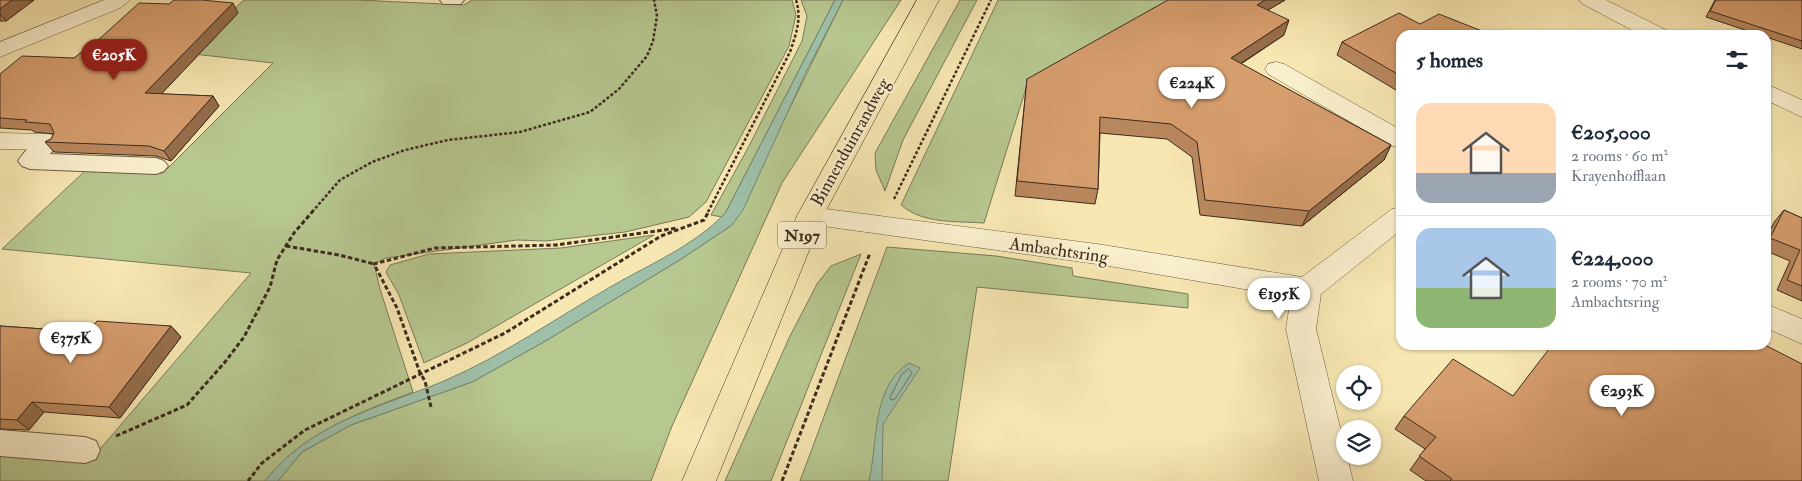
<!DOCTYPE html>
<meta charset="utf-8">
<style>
body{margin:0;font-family:"IM FELL Double Pica",serif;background:#f6f6f7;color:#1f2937;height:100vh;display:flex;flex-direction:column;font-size:19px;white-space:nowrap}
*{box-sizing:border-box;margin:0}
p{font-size:16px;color:#747a83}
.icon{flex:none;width:28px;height:28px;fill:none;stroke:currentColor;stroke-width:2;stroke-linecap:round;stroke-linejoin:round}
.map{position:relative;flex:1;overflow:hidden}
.details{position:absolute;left:1396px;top:30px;width:375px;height:320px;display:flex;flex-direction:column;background:#fff;border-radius:15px;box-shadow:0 1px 4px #0004}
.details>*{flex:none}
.fabs{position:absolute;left:1336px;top:365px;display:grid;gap:10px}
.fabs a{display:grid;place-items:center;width:45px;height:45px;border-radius:50%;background:#fff;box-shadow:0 1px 4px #0004;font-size:25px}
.price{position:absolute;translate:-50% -42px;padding:0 11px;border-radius:18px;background:#fff;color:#222;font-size:16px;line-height:32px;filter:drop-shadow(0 1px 2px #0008)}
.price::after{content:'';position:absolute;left:50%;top:30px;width:15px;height:11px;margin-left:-8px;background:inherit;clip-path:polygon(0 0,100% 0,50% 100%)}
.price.on{background:#8f2418;color:#fff}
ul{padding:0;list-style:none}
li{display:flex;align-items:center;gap:15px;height:125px;padding:0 20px}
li+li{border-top:1px solid #e0e1e3}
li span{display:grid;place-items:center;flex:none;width:140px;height:100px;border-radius:15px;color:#555}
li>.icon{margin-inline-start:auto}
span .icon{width:60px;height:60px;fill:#fffc;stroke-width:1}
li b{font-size:21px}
h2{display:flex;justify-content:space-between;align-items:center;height:60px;padding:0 20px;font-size:21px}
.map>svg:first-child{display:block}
</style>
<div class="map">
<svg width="1802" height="481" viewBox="0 0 1802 481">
<rect width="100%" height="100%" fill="#f7e7b2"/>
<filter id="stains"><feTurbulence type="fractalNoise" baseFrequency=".004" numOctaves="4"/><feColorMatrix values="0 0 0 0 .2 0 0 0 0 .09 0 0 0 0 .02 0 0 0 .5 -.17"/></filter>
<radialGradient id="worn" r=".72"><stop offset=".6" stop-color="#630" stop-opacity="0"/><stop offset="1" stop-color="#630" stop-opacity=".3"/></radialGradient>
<!-- green -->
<g fill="#b7c790" stroke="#7a7a58">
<path d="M 244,0 L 358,0 L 464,5 L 472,0 L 792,0 L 796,15 L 789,46 L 706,202 L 689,217 L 625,232 L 546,241 L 517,240 L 386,258 L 374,264 L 380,289 L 413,392 C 358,413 303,433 265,481 L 0,481 L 0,453 L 89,462 L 251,273 L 2,249 L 87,169 L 163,173 L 273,63 L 185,53 Z"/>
<path d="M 801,0 L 835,0 L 726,212 L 722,217 L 711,215 L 748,148 L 802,41 L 807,16 Z"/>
<path d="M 843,0 L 901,0 L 782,183 L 672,426 L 651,481 L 278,481 L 302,452 L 351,425 L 472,382 L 542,343 L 678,261 L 732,225 Z"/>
<path d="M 960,0 L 977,0 L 903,140 L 885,191 L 876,170 L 875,153 Z"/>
<path d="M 998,0 L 1175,0 L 1027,85 L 984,223 C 955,221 923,224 901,205 Z"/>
<path d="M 654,235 L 467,343 L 424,363 L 399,295 L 386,272 L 390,265 L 429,254 L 561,248 Z"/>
<path d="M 887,247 L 996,256 L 1072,268 L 1073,276 L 1188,294 L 1188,308 L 977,287 L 948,481 L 800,481 Z"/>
<path d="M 861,254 L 771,481 L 725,481 L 790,336 L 817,284 L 831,266 Z"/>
</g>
<!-- water -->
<g fill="#9ec0a9" stroke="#778572">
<path d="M 835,0 L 843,0 L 806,72 L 743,210 L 732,225 L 678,261 L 542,343 L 472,382 L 351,425 L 302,452 L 278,481 L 265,481 C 311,422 379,408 444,381 C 504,355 556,318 612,286 C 650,264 696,245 726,212 Z"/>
<path d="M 909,363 L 920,368 L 883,424 L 882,481 L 869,481 C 878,443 871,387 909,363 Z"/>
</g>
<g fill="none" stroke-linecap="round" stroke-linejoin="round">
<!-- shore -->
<path stroke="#6e7664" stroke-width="1" d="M 909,369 L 912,373 L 895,399 L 891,400 L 890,397 L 902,374 Z"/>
<defs>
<g id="pedestrian">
<path d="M 440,0 L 464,0 L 461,4 L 443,4 Z"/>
<path d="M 49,135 L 57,137 L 60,142 L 50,154 L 156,158 L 164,161 L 168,166 L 164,171 L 156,174 L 30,169 L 22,166 L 18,161 C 25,150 37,138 49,135 Z"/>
<path d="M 0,430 L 85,437 L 96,441 L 100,450 L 96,459 L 85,463 L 0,456 Z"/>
</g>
<g id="minor">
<path d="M 104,0 L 130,0 L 120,8 L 0,57 L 0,42 Z"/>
<path d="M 1579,0 L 1606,0 L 1666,30 L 1669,35 L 1641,35 L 1583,4 Z"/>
<path d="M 1276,62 L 1284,64 L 1401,130 L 1401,148 L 1392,146 L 1268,74 L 1265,69 L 1268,64 Z"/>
<path d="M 1766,84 L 1802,100 L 1802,117 L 1766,100 Z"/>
<path d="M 0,133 L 49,134 L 58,136 L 61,142 L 58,148 L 49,150 L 0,149 Z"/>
<path d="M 810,207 L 1097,244 L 1302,277 L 1392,209 L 1401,207 L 1401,230 L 1321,294 L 1316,329 L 1345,448 L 1345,456 L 1347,456 L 1353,481 L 1319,481 L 1286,329 L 1291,297 L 1097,264 L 801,223 L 797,216 L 801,209 Z"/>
<path d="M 1766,304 L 1802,319 L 1802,344 L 1766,328 Z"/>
</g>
<path id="primary" d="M 917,0 L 939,0 L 823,216 L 716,481 L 682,481 L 797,216 Z"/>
</defs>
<!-- pedestrian casing -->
<use href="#pedestrian" stroke="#6c5b44" stroke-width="2"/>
<!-- minor casing -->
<use href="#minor" stroke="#6c5b44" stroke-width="1"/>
<!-- primary casing -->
<use href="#primary" stroke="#3d2c1f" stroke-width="1"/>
<!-- path-far1 -->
<g stroke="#3d2c1f" stroke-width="2.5" stroke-dasharray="3 2" stroke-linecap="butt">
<path d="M 894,199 L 991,0"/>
<path d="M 312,212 L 340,180 L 372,162 L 405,150 L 448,140 L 520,132 L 590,112 L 619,89 L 647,56 L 653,41 L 657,16 L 654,0"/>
<path d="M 708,212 L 790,52 C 796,34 802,19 796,0"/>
</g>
<!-- path -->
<g stroke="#3d2c1f" stroke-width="3" stroke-dasharray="4.5 2.5" stroke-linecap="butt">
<path d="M 286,246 L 339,255 L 374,264"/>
<path d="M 431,407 L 425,381 L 420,373 L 397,308 L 374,264 L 435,248 L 556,245 L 678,228"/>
<path d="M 116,436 L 187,405 L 225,362 L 244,337 L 270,287 L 277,260 L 294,233 L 313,211"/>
<path d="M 248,481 L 262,463 L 305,430 L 505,333 L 661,236 L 704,220 L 709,211"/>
<path d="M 782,481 L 870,253"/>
</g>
<!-- pedestrian -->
<use href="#pedestrian" fill="#faefcd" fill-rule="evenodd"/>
<!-- minor -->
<use href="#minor" fill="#faefcd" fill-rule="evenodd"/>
<!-- primary -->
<use href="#primary" fill="#f7e7b2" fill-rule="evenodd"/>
</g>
<!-- wall -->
<g fill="#b8875e" stroke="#3d2c1f">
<path d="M 0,0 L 34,0 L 6,21 L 0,21 Z"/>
<path d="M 1285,0 L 1268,10 L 1284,35 L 1241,64 L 1391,145 L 1384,160 L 1302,226 L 1200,215 L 1192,157 L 1167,139 L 1100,133 L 1098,189 L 1095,204 L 1015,196 L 1027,79 Z"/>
<path d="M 1715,0 L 1802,0 L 1802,49 L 1766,37 L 1766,35 L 1760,35 L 1706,17 Z"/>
<path d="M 238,13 L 161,94 L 213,96 L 219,106 L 171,161 L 156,156 L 54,152 L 45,142 L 51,139 L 54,134 L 34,132 L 32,130 L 0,128 L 0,74 L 74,58 L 86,51 Z"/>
<path d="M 1420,24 L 1401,35 L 1401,93 L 1337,55 L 1342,42 Z"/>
<path d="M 1784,210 L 1802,218 L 1802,301 L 1777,290 L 1790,261 L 1766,251 L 1766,237 L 1775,221 Z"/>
<path d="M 0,326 L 88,332 L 171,326 L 181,337 L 120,418 L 44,412 L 29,430 L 0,429 Z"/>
<path d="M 1513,396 L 1802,481 L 1426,481 L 1410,470 L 1425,449 L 1395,429 L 1404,416 Z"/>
</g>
<!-- shaded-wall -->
<g fill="#966e4c" stroke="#3d2c1f">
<path d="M 12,0 L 34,0 L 6,21 L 0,14 L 0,9 Z"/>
<path d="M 1265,0 L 1285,0 L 1253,19 L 1257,5 Z"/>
<path d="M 233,3 L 238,13 L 152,104 L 145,93 Z"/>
<path d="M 1289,20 L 1284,35 L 1226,73 L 1231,58 Z"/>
<path d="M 213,96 L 219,106 L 171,161 L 164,151 Z"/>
<path d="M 1391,145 L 1384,160 L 1302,226 L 1309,211 Z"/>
<path d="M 171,326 L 181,337 L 120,418 L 109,407 Z"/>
<path d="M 32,402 L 44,412 L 29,430 L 17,420 Z"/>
</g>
<!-- building -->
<g fill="#d69d6d" stroke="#3d2c1f">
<path d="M 0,0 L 12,0 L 0,9 Z"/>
<path d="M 174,0 L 202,0 L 233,3 L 145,93 L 213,96 L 164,151 L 149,146 L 45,142 L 51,139 L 54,133 L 50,124 L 25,122 L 27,120 L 0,118 L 0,74 L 22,56 L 74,58 L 83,51 L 86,51 L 139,3 L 169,4 Z"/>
<path d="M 1168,0 L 1265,0 L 1257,5 L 1289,20 L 1231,58 L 1391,145 L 1309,211 L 1205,200 L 1197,142 L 1171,124 L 1100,117 L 1098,189 L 1017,181 L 1027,79 Z"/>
<path d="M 1716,0 L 1802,0 L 1802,41 L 1710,11 Z"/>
<path d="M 1399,13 L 1420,24 L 1439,14 L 1492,35 L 1401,35 L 1401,76 L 1342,42 Z"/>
<path d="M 1784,210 L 1802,218 L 1802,286 L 1787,280 L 1800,250 L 1770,238 Z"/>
<path d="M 97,321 L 171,326 L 109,407 L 32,402 L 17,420 L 0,419 L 0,326 L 88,332 Z"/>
<path d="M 1552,345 L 1765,345 L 1802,364 L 1802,481 L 1450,481 L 1452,479 L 1419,456 L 1436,437 L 1404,416 L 1453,359 L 1513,396 Z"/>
</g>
<g text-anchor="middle" stroke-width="4.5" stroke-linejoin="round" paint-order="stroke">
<!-- shield labels -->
<rect fill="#faefcd" stroke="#766653" stroke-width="1" x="778" y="221.5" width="48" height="27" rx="4"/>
<g font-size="16" font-weight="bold" fill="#3d2c1f">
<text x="802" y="241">N197</text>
</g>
<!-- street labels -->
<g font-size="18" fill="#3d2c1f" stroke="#faefcd">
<text transform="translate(850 142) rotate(-61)" y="6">Binnenduinrandweg</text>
<text transform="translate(1059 250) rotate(8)" y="6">Ambachtsring</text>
</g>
</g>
<rect width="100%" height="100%" filter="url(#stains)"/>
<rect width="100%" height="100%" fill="url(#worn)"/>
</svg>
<div class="fabs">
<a><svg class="icon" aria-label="locate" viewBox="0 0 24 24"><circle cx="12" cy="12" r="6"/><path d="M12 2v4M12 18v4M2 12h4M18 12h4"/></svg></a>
<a><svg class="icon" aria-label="layers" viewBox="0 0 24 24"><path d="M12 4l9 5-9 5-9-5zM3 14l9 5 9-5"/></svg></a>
</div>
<b class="price on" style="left:114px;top:81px">€205K</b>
<b class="price" style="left:1192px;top:109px">€224K</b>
<b class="price" style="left:1279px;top:320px">€195K</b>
<b class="price" style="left:71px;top:364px">€375K</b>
<b class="price" style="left:1622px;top:417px">€293K</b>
<section class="details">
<h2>5 homes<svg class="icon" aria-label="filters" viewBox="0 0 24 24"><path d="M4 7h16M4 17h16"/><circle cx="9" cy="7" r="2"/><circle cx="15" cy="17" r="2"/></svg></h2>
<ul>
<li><span style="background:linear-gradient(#ffd9b3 70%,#9aa5b1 0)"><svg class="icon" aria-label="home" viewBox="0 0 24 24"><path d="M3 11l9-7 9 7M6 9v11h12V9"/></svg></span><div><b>€205,000</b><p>2 rooms · 60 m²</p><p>Krayenhofflaan</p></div></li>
<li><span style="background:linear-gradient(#a9c7e8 60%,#8fb573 0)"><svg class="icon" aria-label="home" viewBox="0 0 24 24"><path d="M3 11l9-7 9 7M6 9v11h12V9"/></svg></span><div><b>€224,000</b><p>2 rooms · 70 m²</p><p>Ambachtsring</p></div></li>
</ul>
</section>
</div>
